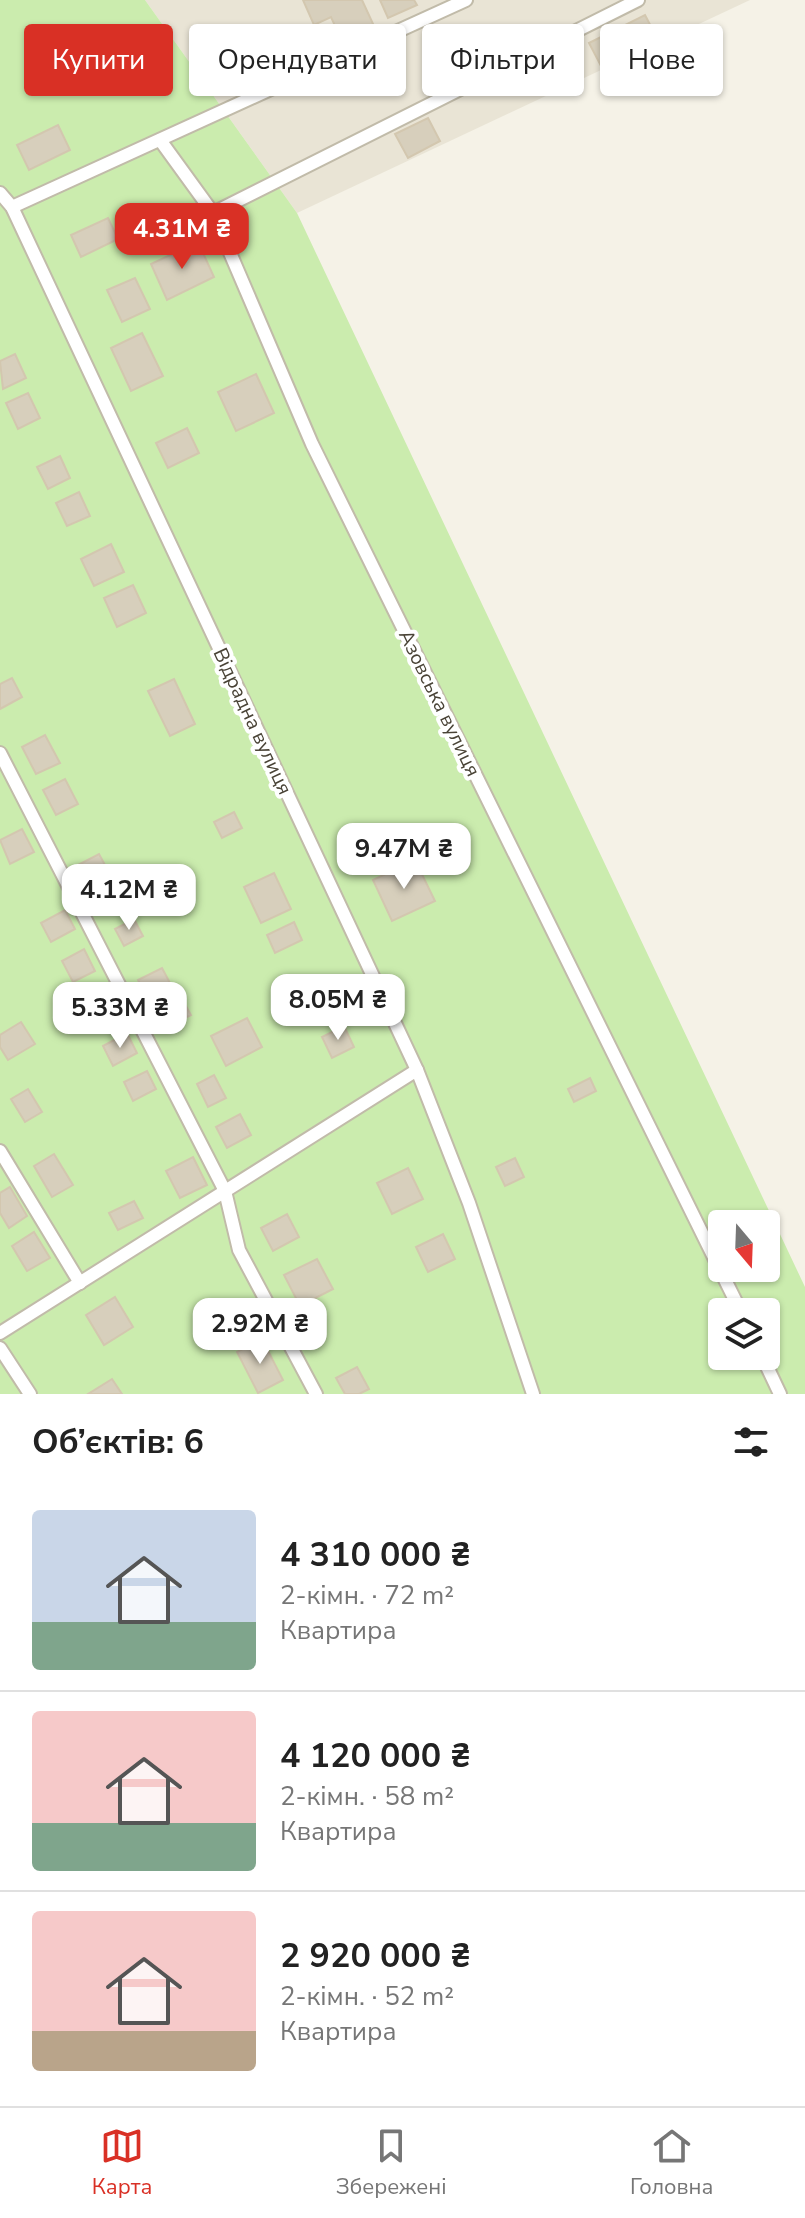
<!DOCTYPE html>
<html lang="uk">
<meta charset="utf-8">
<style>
body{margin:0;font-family:"Nunito Sans",sans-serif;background:#f2f2f2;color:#222;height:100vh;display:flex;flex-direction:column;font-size:30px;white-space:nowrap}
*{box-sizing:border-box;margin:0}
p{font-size:26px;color:#767676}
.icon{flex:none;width:44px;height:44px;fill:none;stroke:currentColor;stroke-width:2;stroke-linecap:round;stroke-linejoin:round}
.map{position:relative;height:1394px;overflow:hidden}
.drawer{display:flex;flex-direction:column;background:#fff;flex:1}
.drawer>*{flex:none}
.guide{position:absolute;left:24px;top:24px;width:758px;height:72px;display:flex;gap:16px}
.needle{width:52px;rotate:161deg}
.fabs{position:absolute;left:708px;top:1210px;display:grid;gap:16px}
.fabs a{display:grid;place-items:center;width:72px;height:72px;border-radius:8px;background:#fff;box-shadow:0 2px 6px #0004;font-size:40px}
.price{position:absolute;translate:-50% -68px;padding:0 18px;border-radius:16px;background:#fff;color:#222;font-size:26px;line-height:52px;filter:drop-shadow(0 2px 4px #0008)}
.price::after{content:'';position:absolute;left:50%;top:48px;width:24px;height:18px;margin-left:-12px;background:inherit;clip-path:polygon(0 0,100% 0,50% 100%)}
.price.active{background:#d93025;color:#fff}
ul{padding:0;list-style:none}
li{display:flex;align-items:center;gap:24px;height:200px;padding:0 32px}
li+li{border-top:2px solid #e0e0e0}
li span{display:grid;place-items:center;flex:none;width:224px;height:160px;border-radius:8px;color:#555}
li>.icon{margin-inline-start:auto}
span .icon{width:96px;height:96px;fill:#fffc;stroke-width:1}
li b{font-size:34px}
h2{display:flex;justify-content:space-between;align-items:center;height:96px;padding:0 32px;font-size:34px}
.pill{padding:0 28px;border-radius:8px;background:#fff;box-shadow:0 2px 6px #0004;font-size:28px;line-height:72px}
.pill.active{background:#d93025;color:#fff}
.dock{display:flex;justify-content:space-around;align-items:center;height:112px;border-top:2px solid #e0e0e0;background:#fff;font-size:22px;color:#767676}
.dock a{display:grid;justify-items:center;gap:4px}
.dock .active{color:#d93025}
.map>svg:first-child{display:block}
</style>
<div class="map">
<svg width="805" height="1394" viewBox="0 0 805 1394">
<rect width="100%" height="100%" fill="#f5f2e7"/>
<!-- residential -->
<path fill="#e9e4d5" d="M 145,0 L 750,0 L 297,213 Z"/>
<!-- green -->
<path fill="#cbecae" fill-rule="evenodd" d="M 0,0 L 145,0 L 297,213 L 805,1287 L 805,1394 L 0,1394 ZM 722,1224 L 766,1224 L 766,1268 L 722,1268 ZM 722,1312 L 766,1312 L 766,1356 L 722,1356 Z"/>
<!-- building -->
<g fill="#d7cfbc" stroke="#d3c7af" stroke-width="2">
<path d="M 303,0 L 362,0 L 374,26 L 342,41 L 331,17 L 314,25 Z"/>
<path d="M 380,0 L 414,0 L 417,5 L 388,18 Z"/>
<path d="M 645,15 L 657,38 L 601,66 L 589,43 Z"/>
<path d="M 428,118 L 440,141 L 408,158 L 395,134 Z"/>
<path d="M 58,125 L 70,150 L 29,170 L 17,145 Z"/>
<path d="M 108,218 L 118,239 L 81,257 L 71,235 Z"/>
<path d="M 198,242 L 214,277 L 167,300 L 151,264 Z"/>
<path d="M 135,278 L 150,309 L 122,322 L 107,290 Z"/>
<path d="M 142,333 L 163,376 L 131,391 L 111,348 Z"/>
<path d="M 15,354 L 26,378 L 3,389 L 0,361 Z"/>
<path d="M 256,374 L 274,413 L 236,431 L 218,392 Z"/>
<path d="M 28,393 L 40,418 L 18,429 L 6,403 Z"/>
<path d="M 187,428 L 199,453 L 168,468 L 156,443 Z"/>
<path d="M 60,456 L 70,478 L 48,489 L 37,467 Z"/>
<path d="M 79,492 L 90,516 L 67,526 L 56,503 Z"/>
<path d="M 111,544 L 124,572 L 94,586 L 81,559 Z"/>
<path d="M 133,585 L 146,613 L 117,627 L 104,598 Z"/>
<path d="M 12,678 L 22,697 L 0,709 L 0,684 Z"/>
<path d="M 174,679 L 195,724 L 170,736 L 148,691 Z"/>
<path d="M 45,735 L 60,763 L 36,774 L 22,747 Z"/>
<path d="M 65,779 L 78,804 L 56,815 L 43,790 Z"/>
<path d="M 234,812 L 242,828 L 222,838 L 214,822 Z"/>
<path d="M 22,829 L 34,852 L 10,864 L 0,840 Z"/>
<path d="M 99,854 L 111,876 L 89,887 L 78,865 Z"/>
<path d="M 415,860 L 435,901 L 392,921 L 373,880 Z"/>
<path d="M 274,873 L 291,909 L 261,923 L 244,887 Z"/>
<path d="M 65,910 L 75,929 L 51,942 L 41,923 Z"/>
<path d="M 134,919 L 143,936 L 124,946 L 115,929 Z"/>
<path d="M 294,922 L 302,940 L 275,953 L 267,935 Z"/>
<path d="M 84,949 L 95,971 L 73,982 L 62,961 Z"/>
<path d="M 162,968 L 170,983 L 146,996 L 138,980 Z"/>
<path d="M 182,999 L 191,1015 L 164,1029 L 156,1012 Z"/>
<path d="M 247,1018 L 262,1047 L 226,1066 L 211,1036 Z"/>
<path d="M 21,1022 L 35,1044 L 8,1060 L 0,1047 L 0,1035 Z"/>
<path d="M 344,1026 L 354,1047 L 332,1058 L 322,1037 Z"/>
<path d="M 127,1033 L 137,1053 L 113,1066 L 103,1046 Z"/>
<path d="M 147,1071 L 156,1089 L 133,1101 L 124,1082 Z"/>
<path d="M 214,1075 L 226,1098 L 208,1107 L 197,1084 Z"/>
<path d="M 590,1078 L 596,1091 L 574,1102 L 568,1089 Z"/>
<path d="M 28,1089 L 42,1112 L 25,1122 L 11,1099 Z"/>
<path d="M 240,1114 L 251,1135 L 227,1148 L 216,1127 Z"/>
<path d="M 54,1154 L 73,1185 L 52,1197 L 34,1166 Z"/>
<path d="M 193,1157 L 207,1185 L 180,1198 L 166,1171 Z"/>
<path d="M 515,1158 L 524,1177 L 505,1186 L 496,1167 Z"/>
<path d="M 408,1168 L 423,1199 L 392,1214 L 377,1183 Z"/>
<path d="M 10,1187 L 27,1216 L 9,1228 L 0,1213 L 0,1193 Z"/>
<path d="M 134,1201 L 143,1218 L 118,1230 L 109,1213 Z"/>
<path d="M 287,1214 L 299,1237 L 273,1251 L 261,1228 Z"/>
<path d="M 34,1232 L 50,1258 L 27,1271 L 12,1246 Z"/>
<path d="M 443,1234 L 455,1259 L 428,1272 L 416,1247 Z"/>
<path d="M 317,1259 L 333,1289 L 300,1306 L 284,1275 Z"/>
<path d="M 115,1297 L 133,1327 L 104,1345 L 86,1315 Z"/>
<path d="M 262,1339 L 283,1380 L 258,1393 L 237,1352 Z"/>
<path d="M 357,1367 L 369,1389 L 359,1394 L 345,1394 L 336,1378 Z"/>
<path d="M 112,1379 L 122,1394 L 88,1394 Z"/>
</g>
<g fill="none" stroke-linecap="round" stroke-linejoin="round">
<defs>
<g id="lane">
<path d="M 160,140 L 213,213 L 312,444 L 741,1312"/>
<path d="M 0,193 L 12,207 L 417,1070 L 469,1203 L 533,1394"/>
<path d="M 12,207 L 466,0"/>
<path d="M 213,213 L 638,0"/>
<path d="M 0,753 L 225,1191 L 239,1250 L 316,1394"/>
<path d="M 0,1151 L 80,1283"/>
<path d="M 0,1333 L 417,1070"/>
<path d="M 0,1348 L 30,1394"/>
<path d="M 762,1356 L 780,1394"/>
</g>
</defs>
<!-- lane casing -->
<use href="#lane" stroke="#c1bba9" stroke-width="16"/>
<!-- lane -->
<use href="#lane" stroke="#fff" stroke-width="12"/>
</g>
<g text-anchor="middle" stroke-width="8" stroke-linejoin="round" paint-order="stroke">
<!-- street labels -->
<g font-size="20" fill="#494336" stroke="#fff">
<text transform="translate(440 703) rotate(64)" y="7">Азовська вулиця</text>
<text transform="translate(253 721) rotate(65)" y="7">Відрадна вулиця</text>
</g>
</g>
</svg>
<div class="fabs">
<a><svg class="needle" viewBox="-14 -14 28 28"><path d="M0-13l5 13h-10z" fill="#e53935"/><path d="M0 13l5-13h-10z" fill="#767676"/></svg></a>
<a><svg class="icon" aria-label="layers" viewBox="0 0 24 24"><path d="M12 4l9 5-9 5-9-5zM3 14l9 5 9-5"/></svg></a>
</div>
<b class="price active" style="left:182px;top:271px">4.31M ₴</b>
<b class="price" style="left:404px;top:891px">9.47M ₴</b>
<b class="price" style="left:129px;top:932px">4.12M ₴</b>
<b class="price" style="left:338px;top:1042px">8.05M ₴</b>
<b class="price" style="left:120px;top:1050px">5.33M ₴</b>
<b class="price" style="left:260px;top:1366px">2.92M ₴</b>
<div class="guide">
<a class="pill active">Купити</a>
<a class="pill">Орендувати</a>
<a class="pill">Фільтри</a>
<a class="pill">Нове</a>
</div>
</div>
<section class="drawer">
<h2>Об’єктів: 6<svg class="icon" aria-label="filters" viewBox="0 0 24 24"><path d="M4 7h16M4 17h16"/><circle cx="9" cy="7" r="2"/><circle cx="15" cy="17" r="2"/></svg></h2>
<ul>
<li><span style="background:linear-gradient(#c9d6e8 70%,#7fa58c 0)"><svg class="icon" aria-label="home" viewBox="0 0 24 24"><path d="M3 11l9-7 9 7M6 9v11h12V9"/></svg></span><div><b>4 310 000 ₴</b><p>2-кімн. · 72 m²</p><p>Квартира</p></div></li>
<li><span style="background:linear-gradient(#f6c9c9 70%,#7fa58c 0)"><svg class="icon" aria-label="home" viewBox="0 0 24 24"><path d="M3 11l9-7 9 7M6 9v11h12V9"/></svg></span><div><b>4 120 000 ₴</b><p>2-кімн. · 58 m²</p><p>Квартира</p></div></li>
<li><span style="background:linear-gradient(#f6c9c9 75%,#b9a48a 0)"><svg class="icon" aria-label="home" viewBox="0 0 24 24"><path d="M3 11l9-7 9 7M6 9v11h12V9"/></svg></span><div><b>2 920 000 ₴</b><p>2-кімн. · 52 m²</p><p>Квартира</p></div></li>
</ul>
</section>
<nav class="dock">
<a class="active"><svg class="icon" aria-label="map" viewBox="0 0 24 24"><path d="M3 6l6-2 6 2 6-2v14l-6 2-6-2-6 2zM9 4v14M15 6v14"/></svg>Карта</a>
<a><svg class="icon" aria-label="saved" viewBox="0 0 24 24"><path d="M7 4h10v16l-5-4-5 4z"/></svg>Збережені</a>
<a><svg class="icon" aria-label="home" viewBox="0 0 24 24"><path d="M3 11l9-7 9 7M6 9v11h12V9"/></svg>Головна</a>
</nav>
